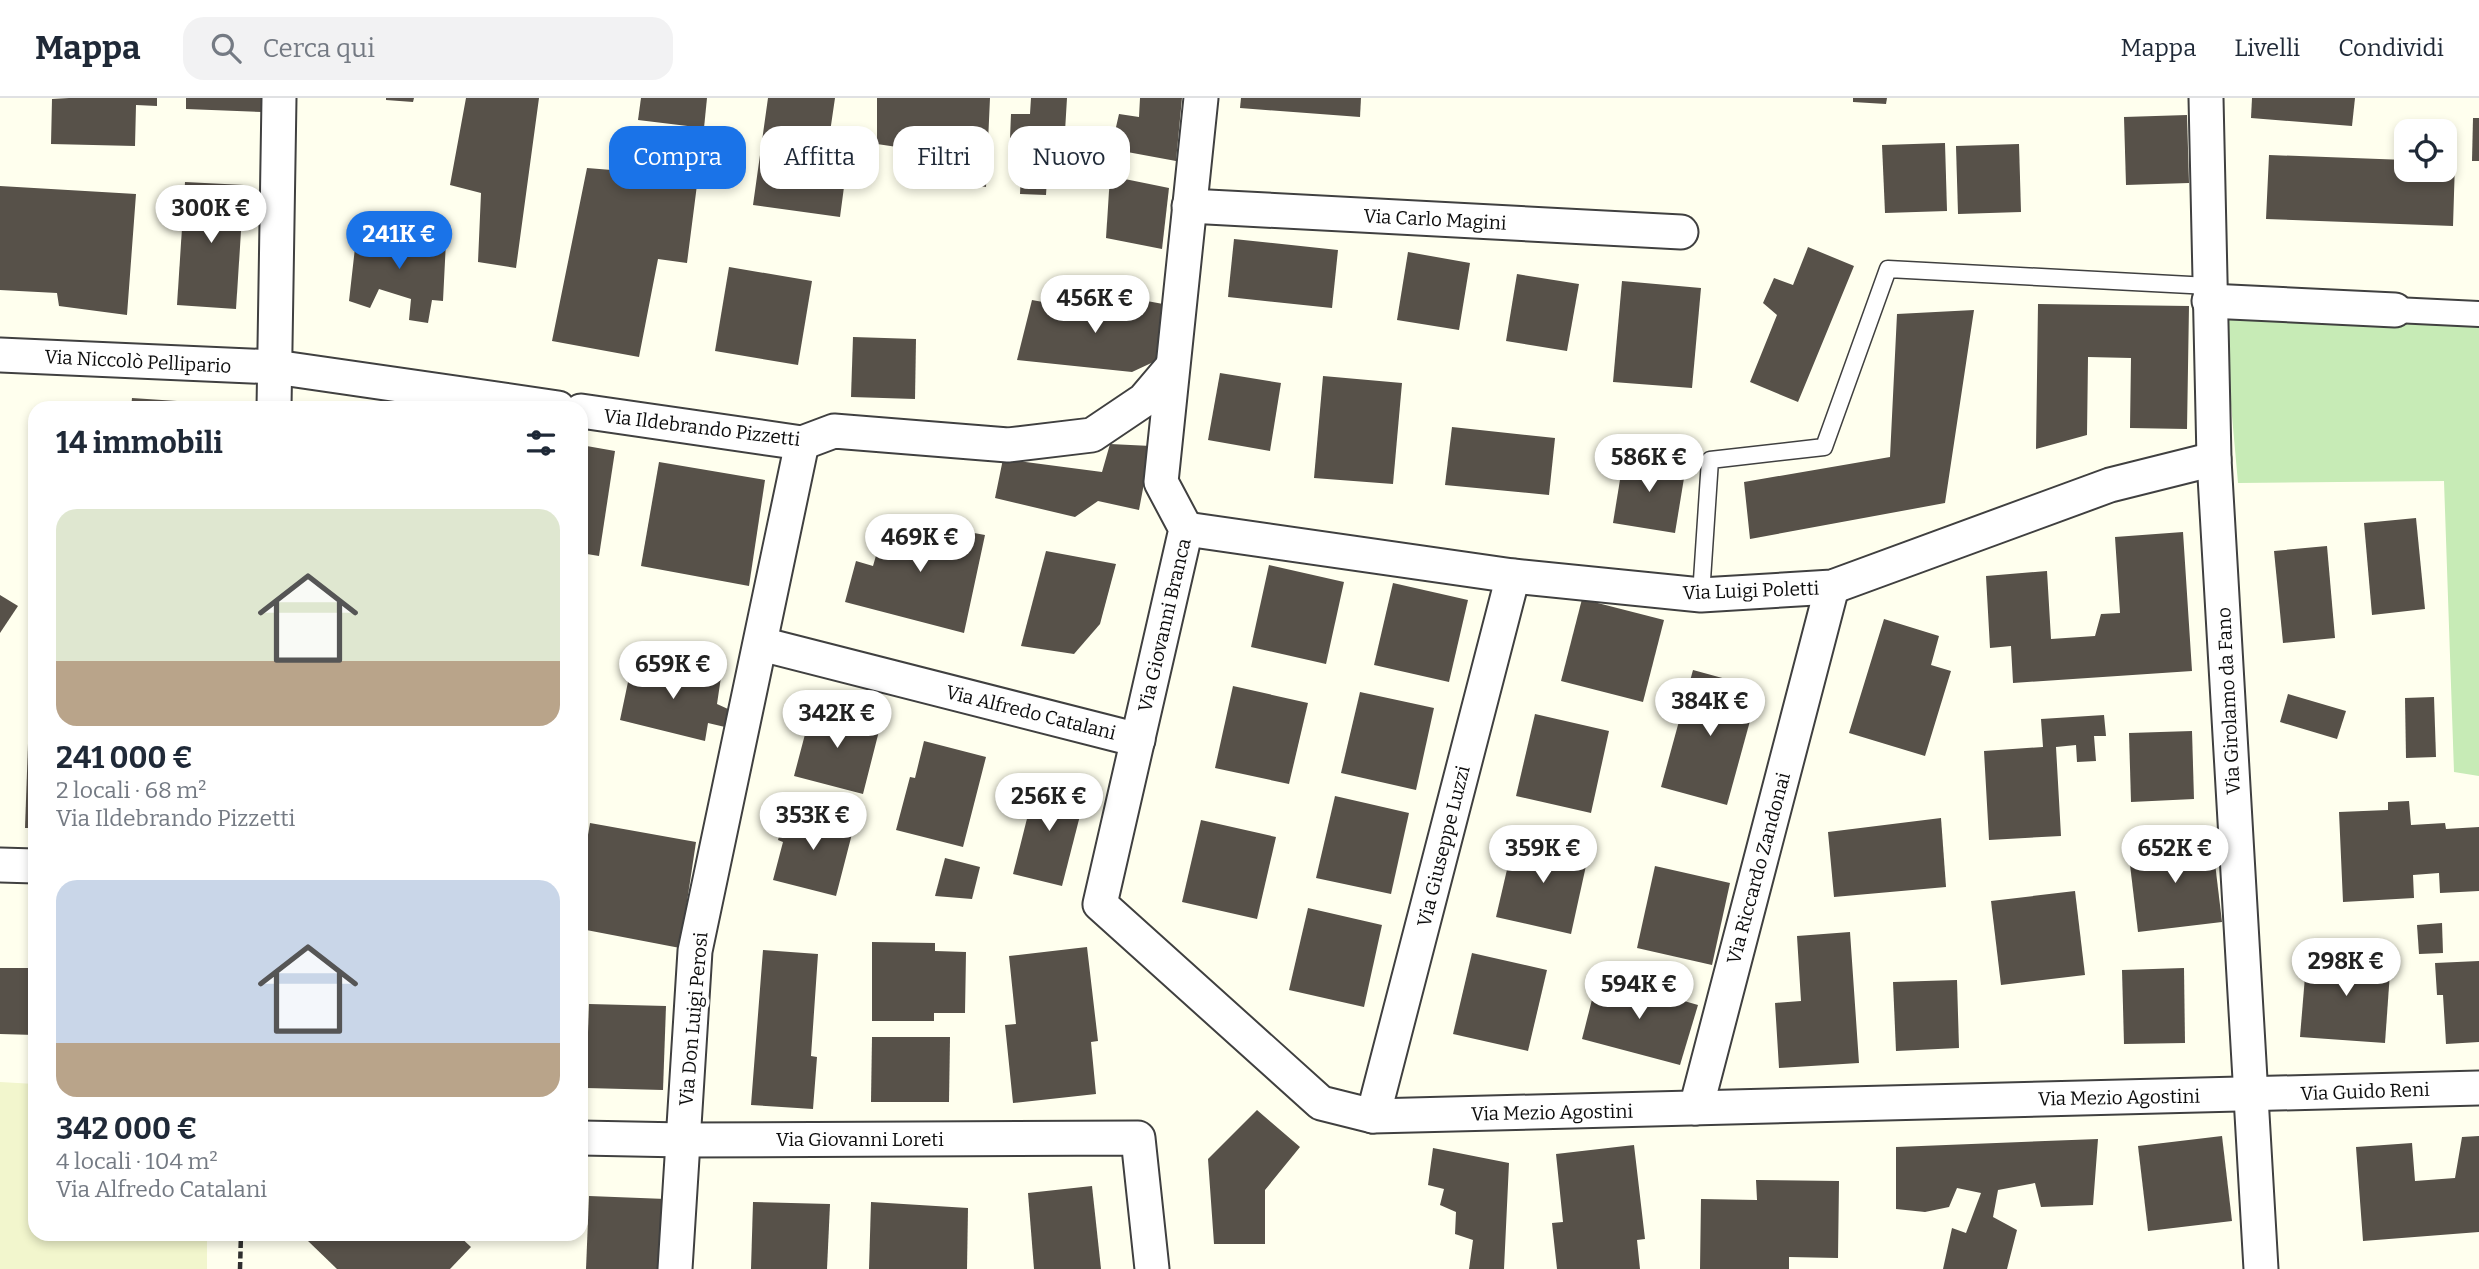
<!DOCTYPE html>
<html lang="it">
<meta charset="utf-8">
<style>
body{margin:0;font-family:Bitter,serif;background:#f2f2f3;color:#1f2937;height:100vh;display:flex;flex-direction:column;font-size:26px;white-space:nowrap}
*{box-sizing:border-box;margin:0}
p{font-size:23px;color:#747a83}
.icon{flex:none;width:38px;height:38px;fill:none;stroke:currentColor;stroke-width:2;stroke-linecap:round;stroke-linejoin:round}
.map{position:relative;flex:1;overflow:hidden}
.drawer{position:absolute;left:28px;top:303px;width:560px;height:840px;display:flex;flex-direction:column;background:#fff;border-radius:21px;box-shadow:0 4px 10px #0003}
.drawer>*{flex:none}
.banner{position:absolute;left:609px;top:28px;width:665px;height:63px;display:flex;gap:14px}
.controls{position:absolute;left:2394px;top:21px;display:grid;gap:14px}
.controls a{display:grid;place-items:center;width:63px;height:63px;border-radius:14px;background:#fff;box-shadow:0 4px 10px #0003;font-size:35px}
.price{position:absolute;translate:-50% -60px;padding:0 16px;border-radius:24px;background:#fff;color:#222;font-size:23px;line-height:46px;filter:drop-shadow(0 2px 4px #0008)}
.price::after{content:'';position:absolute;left:50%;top:42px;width:21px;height:16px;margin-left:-10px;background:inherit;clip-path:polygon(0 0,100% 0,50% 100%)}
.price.current{background:#1a73e8;color:#fff}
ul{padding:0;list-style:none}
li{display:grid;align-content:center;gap:14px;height:371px;padding:0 28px}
li span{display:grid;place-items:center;height:217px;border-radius:21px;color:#555}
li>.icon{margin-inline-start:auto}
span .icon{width:126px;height:126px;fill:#fffc;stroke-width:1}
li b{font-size:30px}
h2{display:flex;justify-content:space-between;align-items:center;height:84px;padding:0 28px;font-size:30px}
.pill{padding:0 24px;border-radius:21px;background:#fff;box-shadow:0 4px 10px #0003;font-size:24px;line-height:63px}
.pill.current{background:#1a73e8;color:#fff}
header{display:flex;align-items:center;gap:42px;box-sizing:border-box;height:98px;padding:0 35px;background:#fff;border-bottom:2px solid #e0e1e3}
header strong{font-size:33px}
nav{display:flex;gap:38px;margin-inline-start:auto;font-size:24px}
.search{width:490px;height:63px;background:#f2f2f3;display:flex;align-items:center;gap:18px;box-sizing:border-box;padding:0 24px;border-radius:21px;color:#747a83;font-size:26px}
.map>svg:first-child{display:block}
</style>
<header>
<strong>Mappa</strong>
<div class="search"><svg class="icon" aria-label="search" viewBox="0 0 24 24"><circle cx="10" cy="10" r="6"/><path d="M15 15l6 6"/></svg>Cerca qui</div>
<nav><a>Mappa</a><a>Livelli</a><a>Condividi</a></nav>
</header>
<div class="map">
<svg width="2479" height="1171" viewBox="0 0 2479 1171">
<rect width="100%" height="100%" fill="#ffe"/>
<!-- farmland -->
<path fill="#f2f6cd" d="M 0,984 L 35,986 L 35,1136 L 207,1136 L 207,1171 L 0,1171 Z"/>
<!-- green -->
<path fill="#c7ebb6" d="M 2223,217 L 2479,227 L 2479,678 L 2454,674 L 2444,383 L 2238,385 Z"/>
<!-- building -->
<g fill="#575149">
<path d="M 69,0 L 157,0 L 157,8 L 136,7 L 135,48 L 51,46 L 52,1 Z"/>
<path d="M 186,0 L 263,0 L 262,14 L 186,11 Z"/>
<path d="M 386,0 L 414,0 L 413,4 L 386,2 Z"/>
<path d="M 466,0 L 539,0 L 516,170 L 478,164 L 481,95 L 450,87 Z"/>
<path d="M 641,0 L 707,0 L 704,30 L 638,22 Z"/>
<path d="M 768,0 L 835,0 L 829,41 L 850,44 L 840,119 L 753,107 Z"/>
<path d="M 877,0 L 990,0 L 986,89 L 940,82 L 943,40 L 919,35 L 917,52 L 877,46 Z"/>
<path d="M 1031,0 L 1067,0 L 1064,50 L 1049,49 L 1046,97 L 1020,96 L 1021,74 L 1009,65 L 1011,16 L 1030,16 Z"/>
<path d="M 1140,0 L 1182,0 L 1176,63 L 1111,51 L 1119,16 L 1139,19 Z"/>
<path d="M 1241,0 L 1361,0 L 1360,19 L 1240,10 Z"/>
<path d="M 1853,0 L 1887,0 L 1886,6 L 1853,4 Z"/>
<path d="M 2252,0 L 2355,0 L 2352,28 L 2251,20 Z"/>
<path d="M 2187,17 L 2189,85 L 2126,87 L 2124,19 Z"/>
<path d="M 2473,20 L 2479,20 L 2479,63 L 2472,63 Z"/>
<path d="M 1945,45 L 1947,113 L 1885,115 L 1882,47 Z"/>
<path d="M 2019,46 L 2021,114 L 1958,116 L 1956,48 Z"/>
<path d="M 2269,57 L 2406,62 L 2406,72 L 2445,72 L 2445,63 L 2455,64 L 2453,128 L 2266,121 Z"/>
<path d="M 587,70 L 698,79 L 687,165 L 658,161 L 639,259 L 552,243 Z"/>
<path d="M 1110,78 L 1169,90 L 1162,151 L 1106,140 Z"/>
<path d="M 185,84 L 244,87 L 236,211 L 177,207 Z"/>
<path d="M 0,88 L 136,96 L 127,217 L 59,208 L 57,195 L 0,192 Z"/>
<path d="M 357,132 L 446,143 L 443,203 L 432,202 L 428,225 L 409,222 L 411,201 L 379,191 L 370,210 L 349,203 Z"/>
<path d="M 1234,141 L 1338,152 L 1332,210 L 1228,199 Z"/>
<path d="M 1808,149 L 1854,168 L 1798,304 L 1750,284 L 1777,217 L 1763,205 L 1774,180 L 1793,187 Z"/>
<path d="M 1408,154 L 1470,165 L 1459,232 L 1397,222 Z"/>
<path d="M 729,169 L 812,183 L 798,267 L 715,253 Z"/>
<path d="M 1517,176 L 1579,186 L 1567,253 L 1506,243 Z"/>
<path d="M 1622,183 L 1701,190 L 1692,290 L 1613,284 Z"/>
<path d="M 1115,197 L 1163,206 L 1162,260 L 1132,274 L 1017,262 L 1032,202 L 1108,216 Z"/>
<path d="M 2038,206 L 2189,208 L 2187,331 L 2130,330 L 2131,260 L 2088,259 L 2087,337 L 2036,351 Z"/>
<path d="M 1974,212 L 1945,405 L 1750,441 L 1744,384 L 1890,359 L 1897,216 Z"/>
<path d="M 853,239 L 916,241 L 915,301 L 851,299 Z"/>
<path d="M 1220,275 L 1281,285 L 1270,353 L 1208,342 Z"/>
<path d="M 1323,278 L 1402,285 L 1393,386 L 1314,380 Z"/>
<path d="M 132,300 L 252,308 L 252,310 L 131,310 Z"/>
<path d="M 1452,329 L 1555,340 L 1549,397 L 1445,387 Z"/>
<path d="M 1110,346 L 1151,348 L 1139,412 L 1098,403 L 1075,419 L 995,400 L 1003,361 L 1102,374 Z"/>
<path d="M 581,347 L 615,353 L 599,458 L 581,455 Z"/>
<path d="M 1624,357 L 1686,368 L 1675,435 L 1613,425 Z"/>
<path d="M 659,364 L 765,382 L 749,488 L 641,468 Z"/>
<path d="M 887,419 L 985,437 L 964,535 L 845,504 L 856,463 L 873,468 Z"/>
<path d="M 2416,420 L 2425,511 L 2372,517 L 2364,425 Z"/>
<path d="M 2183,434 L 2192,573 L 2013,585 L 2011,548 L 1990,550 L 1986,478 L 2047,473 L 2051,541 L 2095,538 L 2101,516 L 2120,515 L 2115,439 Z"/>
<path d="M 2327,448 L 2335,540 L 2283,545 L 2274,453 Z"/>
<path d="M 1046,453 L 1116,466 L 1100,526 L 1074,556 L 1021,548 Z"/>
<path d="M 1269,467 L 1344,484 L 1326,566 L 1251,549 Z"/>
<path d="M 1393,485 L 1468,502 L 1449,584 L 1374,567 Z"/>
<path d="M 0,497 L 18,508 L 0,535 Z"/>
<path d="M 1582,501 L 1664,522 L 1643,604 L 1561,583 Z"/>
<path d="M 1884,521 L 1939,538 L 1931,567 L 1951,573 L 1925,658 L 1849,635 Z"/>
<path d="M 632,565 L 721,579 L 717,606 L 728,611 L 725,629 L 708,625 L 705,643 L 620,622 Z"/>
<path d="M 1693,572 L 1759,590 L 1727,707 L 1661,689 Z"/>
<path d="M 1233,588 L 1308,605 L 1289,686 L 1215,670 Z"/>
<path d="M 1360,594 L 1434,610 L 1416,692 L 1341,675 Z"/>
<path d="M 2288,596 L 2346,613 L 2337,641 L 2280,624 Z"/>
<path d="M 2434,599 L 2436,659 L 2406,660 L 2405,600 Z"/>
<path d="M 813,606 L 845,614 L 843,619 L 880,629 L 863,696 L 794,678 Z"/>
<path d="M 1535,616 L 1609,633 L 1591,715 L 1516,698 Z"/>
<path d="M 2104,617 L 2106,638 L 2094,638 L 2096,663 L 2077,664 L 2076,647 L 2056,649 L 2061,738 L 1989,742 L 1984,653 L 2043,649 L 2041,621 Z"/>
<path d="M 2192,633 L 2194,701 L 2131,704 L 2129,635 Z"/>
<path d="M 924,643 L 986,659 L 963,749 L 896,732 L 910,679 L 915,680 Z"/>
<path d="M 28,646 L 35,647 L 35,730 L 25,730 Z"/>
<path d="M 1037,681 L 1086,694 L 1062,788 L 1013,776 Z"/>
<path d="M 1335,698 L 1409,715 L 1391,796 L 1316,780 Z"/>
<path d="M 2409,703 L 2411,727 L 2445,725 L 2446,731 L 2479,729 L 2479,793 L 2440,795 L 2439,775 L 2413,777 L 2414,800 L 2343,804 L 2339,714 L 2388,712 L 2388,704 Z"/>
<path d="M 786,711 L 854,728 L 836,798 L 773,782 L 783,744 L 778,742 Z"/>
<path d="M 1941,720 L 1946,789 L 1834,799 L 1828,734 Z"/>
<path d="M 1201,722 L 1276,739 L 1257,821 L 1182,804 Z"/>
<path d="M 590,725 L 696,744 L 680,850 L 581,831 L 581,778 Z"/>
<path d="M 1515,737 L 1589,754 L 1571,836 L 1496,819 Z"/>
<path d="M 2212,740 L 2222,824 L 2138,834 L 2128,750 Z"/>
<path d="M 945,760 L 980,769 L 972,801 L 935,798 Z"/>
<path d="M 1655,768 L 1730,785 L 1712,867 L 1637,850 Z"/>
<path d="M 2075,793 L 2085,877 L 2001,887 L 1991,803 Z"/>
<path d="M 1308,810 L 1382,827 L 1364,909 L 1289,892 Z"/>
<path d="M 2442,825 L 2443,855 L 2419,856 L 2417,827 Z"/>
<path d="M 1850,834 L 1859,965 L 1779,970 L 1775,905 L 1801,903 L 1797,838 Z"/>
<path d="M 872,844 L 935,845 L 935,853 L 966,854 L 965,915 L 934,915 L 934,923 L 872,923 Z"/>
<path d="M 1087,849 L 1098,943 L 1091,944 L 1096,996 L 1013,1005 L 1005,927 L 1016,926 L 1009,858 Z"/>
<path d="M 763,852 L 818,856 L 811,958 L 817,959 L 813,1011 L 751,1007 Z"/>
<path d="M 2307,854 L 2391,860 L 2385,945 L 2300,939 Z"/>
<path d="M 1472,855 L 1547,872 L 1528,953 L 1453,936 Z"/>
<path d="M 2479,863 L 2479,944 L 2446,946 L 2443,897 L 2437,897 L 2435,865 Z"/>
<path d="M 0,870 L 35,870 L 35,937 L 0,936 Z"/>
<path d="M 2184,870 L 2185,945 L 2124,946 L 2122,872 Z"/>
<path d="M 1598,878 L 1698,907 L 1680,967 L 1582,941 Z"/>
<path d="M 1957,882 L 1959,950 L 1896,953 L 1893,884 Z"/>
<path d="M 589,906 L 666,908 L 663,992 L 586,990 Z"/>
<path d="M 872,939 L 950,939 L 949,1004 L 871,1004 Z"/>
<path d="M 1257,1012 L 1300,1049 L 1265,1092 L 1265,1146 L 1214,1146 L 1208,1061 Z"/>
<path d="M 2222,1038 L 2232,1123 L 2148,1133 L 2138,1048 Z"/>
<path d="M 2479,1038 L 2479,1134 L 2363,1143 L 2356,1049 L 2412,1045 L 2415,1083 L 2455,1080 L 2462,1039 Z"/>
<path d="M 2098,1041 L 2093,1107 L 2041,1109 L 2035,1085 L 1998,1092 L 1993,1119 L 2017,1132 L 2007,1171 L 1943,1171 L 1952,1130 L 1966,1135 L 1981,1095 L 1957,1090 L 1949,1109 L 1925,1114 L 1896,1111 L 1896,1049 Z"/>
<path d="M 1634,1047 L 1645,1141 L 1637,1142 L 1640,1171 L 1557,1171 L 1552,1125 L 1563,1124 L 1556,1056 Z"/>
<path d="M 1433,1050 L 1509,1065 L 1504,1171 L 1469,1171 L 1473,1142 L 1455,1136 L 1456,1114 L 1440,1107 L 1444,1091 L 1428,1087 Z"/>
<path d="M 1756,1082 L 1839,1083 L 1838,1160 L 1789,1159 L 1789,1171 L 1700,1171 L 1701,1101 L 1757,1102 Z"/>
<path d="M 1092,1088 L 1101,1171 L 1034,1171 L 1028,1095 Z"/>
<path d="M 589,1098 L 666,1101 L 663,1171 L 586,1171 Z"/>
<path d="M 753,1104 L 830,1106 L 827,1171 L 751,1171 Z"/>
<path d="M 871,1104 L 968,1110 L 967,1171 L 869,1171 Z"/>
<path d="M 316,1136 L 457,1136 L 471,1149 L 450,1171 L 337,1171 L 308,1143 Z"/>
</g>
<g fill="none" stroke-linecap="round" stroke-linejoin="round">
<defs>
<path id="service" d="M 1701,497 L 1710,362 L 1824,349 L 1888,171 L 2209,188"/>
<path id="pedestrian" d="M 2395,212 L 2479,216"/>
<g id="minor">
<path d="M 1201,0 L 1161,384 L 1186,431 L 1100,806 L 1321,1005 L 1373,1018 L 2479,990"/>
<path d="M 2206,0 L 2214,361 L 2261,1171"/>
<path d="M 1189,108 L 1681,134"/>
<path d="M 2209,203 L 2395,212"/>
<path d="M 0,257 L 275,269 L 558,310"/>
<path d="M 274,310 L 279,0"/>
<path d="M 581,313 L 802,345 L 834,333 L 1008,347 L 1092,337 L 1144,302 L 1172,269"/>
<path d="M 1186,431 L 1513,478 L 1701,497 L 1832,489 L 2110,387 L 2214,361"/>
<path d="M 761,546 L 1138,642"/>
<path d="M 0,767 L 35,768"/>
<path d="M 1696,1010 L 1832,489"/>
<path d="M 1373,1018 L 1513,478"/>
<path d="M 581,1040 L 684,1042 L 1138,1040 L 1152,1171"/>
<path d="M 675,1171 L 695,853 L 802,345"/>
</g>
</defs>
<!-- service casing -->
<use href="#service" stroke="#404040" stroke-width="19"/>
<!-- pedestrian casing -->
<use href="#pedestrian" stroke="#404040" stroke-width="28"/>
<!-- minor casing -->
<use href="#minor" stroke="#404040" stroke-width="37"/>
<!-- path -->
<path stroke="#2f2f2f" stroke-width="4.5" stroke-dasharray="7 3.5" stroke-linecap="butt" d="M 240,1171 L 241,1136"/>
<!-- service -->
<use href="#service" stroke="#fff" stroke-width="16"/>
<!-- pedestrian -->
<use href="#pedestrian" stroke="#fff" stroke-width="24"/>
<!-- minor -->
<use href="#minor" stroke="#fff" stroke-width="33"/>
</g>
<g text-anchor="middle" stroke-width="7" stroke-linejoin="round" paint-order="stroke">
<!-- street labels -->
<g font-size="19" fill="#0d0d0d" stroke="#fff">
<text transform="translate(1435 121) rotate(3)" y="7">Via Carlo Magini</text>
<text transform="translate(138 263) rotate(3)" y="7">Via Niccolò Pellipario</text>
<text transform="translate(702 329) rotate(7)" y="7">Via Ildebrando Pizzetti</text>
<text transform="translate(1751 492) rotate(-2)" y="7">Via Luigi Poletti</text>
<text transform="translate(1164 527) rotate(-77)" y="7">Via Giovanni Branca</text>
<text transform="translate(2228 603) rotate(-93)" y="7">Via Girolamo da Fano</text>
<text transform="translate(1031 614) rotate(14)" y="7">Via Alfredo Catalani</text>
<text transform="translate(1443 748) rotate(-76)" y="7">Via Giuseppe Luzzi</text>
<text transform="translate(1758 770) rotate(-75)" y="7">Via Riccardo Zandonai</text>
<text transform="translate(693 921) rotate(-85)" y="7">Via Don Luigi Perosi</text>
<text transform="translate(2365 993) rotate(-2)" y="7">Via Guido Reni</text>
<text transform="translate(2119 999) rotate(-1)" y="7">Via Mezio Agostini</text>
<text transform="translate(1552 1014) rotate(-1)" y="7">Via Mezio Agostini</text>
<text x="860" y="1048">Via Giovanni Loreti</text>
</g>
</g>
</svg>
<div class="controls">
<a><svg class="icon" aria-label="locate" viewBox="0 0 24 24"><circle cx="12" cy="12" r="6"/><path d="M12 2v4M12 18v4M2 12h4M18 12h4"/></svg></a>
</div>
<b class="price" style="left:211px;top:147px">300K €</b>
<b class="price current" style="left:399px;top:173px">241K €</b>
<b class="price" style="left:1095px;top:237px">456K €</b>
<b class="price" style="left:1649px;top:396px">586K €</b>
<b class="price" style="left:920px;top:476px">469K €</b>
<b class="price" style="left:673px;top:603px">659K €</b>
<b class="price" style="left:1710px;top:640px">384K €</b>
<b class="price" style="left:837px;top:652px">342K €</b>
<b class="price" style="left:1049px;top:735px">256K €</b>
<b class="price" style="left:813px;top:754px">353K €</b>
<b class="price" style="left:1543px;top:787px">359K €</b>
<b class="price" style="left:2175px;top:787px">652K €</b>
<b class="price" style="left:2346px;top:900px">298K €</b>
<b class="price" style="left:1639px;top:923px">594K €</b>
<div class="banner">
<a class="pill current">Compra</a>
<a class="pill">Affitta</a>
<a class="pill">Filtri</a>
<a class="pill">Nuovo</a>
</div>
<section class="drawer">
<h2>14 immobili<svg class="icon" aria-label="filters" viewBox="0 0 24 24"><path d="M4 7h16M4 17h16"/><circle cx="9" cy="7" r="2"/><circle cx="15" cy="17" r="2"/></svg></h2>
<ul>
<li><span style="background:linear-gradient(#dfe7d0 70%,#b9a48a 0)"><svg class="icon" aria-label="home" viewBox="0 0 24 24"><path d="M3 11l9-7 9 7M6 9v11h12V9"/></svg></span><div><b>241 000 €</b><p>2 locali · 68 m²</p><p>Via Ildebrando Pizzetti</p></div></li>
<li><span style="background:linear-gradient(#c9d6e8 75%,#b9a48a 0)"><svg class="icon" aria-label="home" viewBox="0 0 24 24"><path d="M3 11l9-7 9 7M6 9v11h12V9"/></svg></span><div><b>342 000 €</b><p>4 locali · 104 m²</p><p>Via Alfredo Catalani</p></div></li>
</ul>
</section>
</div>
